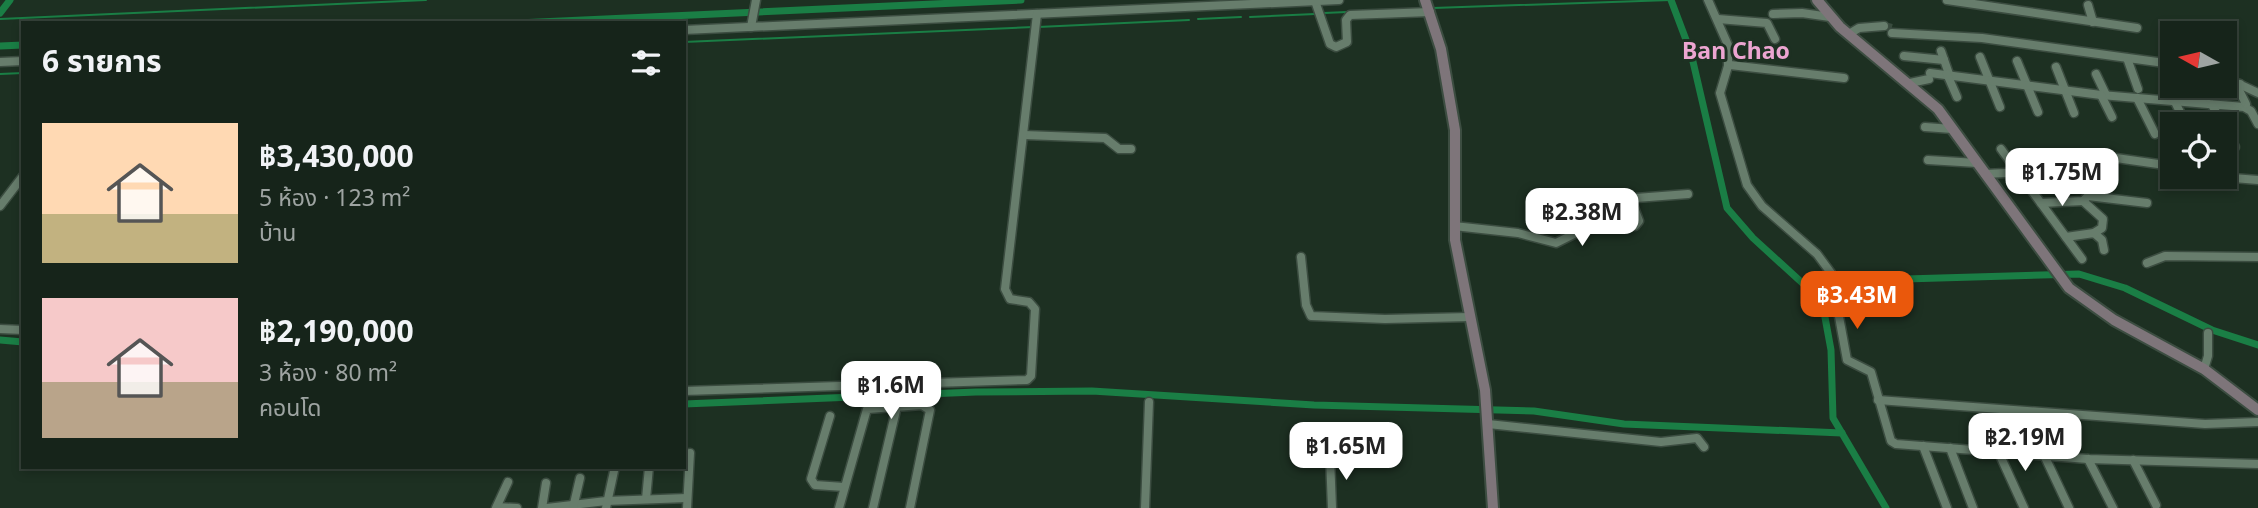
<!DOCTYPE html>
<html lang="th">
<meta charset="utf-8">
<style>
body{margin:0;font-family:"Noto Sans","Noto Sans Thai",sans-serif;background:#233027;color:#f1f3f6;height:100vh;display:flex;flex-direction:column;font-size:26px;white-space:nowrap}
*{box-sizing:border-box;margin:0}
p{font-size:23px;color:#9ea4a2}
.icon{flex:none;width:38px;height:38px;fill:none;stroke:currentColor;stroke-width:2;stroke-linecap:round;stroke-linejoin:round}
.map{position:relative;flex:1;overflow:hidden}
.panel{position:absolute;left:21px;top:21px;width:665px;height:448px;display:flex;flex-direction:column;background:#16241a;border-radius:0px;box-shadow:0 4px 10px #0003,0 0 0 2px #354139}
.panel>*{flex:none}
.needle{width:46px;rotate:278deg}
.buttons{position:absolute;left:2160px;top:21px;display:grid;gap:14px}
.buttons a{display:grid;place-items:center;width:77px;height:77px;border-radius:0px;background:#16241a;box-shadow:0 4px 10px #0003,0 0 0 2px #354139;font-size:35px}
.price{position:absolute;translate:-50% -60px;padding:0 16px;border-radius:14px;background:#fff;color:#222;font-size:23px;line-height:46px;filter:drop-shadow(0 2px 4px #0008)}
.price::after{content:'';position:absolute;left:50%;top:42px;width:21px;height:16px;margin-left:-10px;background:inherit;clip-path:polygon(0 0,100% 0,50% 100%)}
.price.on{background:#ea580c;color:#fff}
ul{padding:0;list-style:none}
li{display:flex;align-items:center;gap:21px;height:175px;padding:0 21px}
li span{display:grid;place-items:center;flex:none;width:196px;height:140px;border-radius:0px;color:#555}
li>.icon{margin-inline-start:auto}
span .icon{width:84px;height:84px;fill:#fffc;stroke-width:1}
li b{font-size:30px}
h2{display:flex;justify-content:space-between;align-items:center;height:84px;padding:0 21px;font-size:30px}
.map>svg:first-child{display:block}
</style>
<div class="map">
<svg width="2258" height="508" viewBox="0 0 2258 508">
<rect width="100%" height="100%" fill="#1d3022"/>
<g fill="none" stroke-linecap="round" stroke-linejoin="round">
<!-- stream -->
<g stroke="#1a7e45" stroke-width="2">
<path d="M 1433,8 L 1671,0"/>
<path d="M 1324,13 L 1347,12"/>
<path d="M 1250,17 L 1315,14"/>
<path d="M 0,19 L 426,0"/>
<path d="M 1198,19 L 1241,17"/>
<path d="M 1038,27 L 1189,20"/>
<path d="M 684,42 L 1033,27"/>
<path d="M 0,74 L 23,73"/>
</g>
<!-- canal -->
<g stroke="#1a7e45" stroke-width="7">
<path d="M 1671,0 L 1691,53 L 1727,208 L 1753,238 L 1822,301 L 1831,350 L 1833,418 L 1886,508"/>
<path d="M 0,13 L 10,0"/>
<path d="M 517,23 L 1021,0"/>
<path d="M 0,46 L 23,45"/>
<path d="M 1802,282 L 2079,274 L 2125,288 L 2212,330 L 2258,345"/>
<path d="M 0,340 L 23,342"/>
<path d="M 684,404 L 976,392 L 1092,391 L 1314,405 L 1534,411 L 1624,424 L 1842,433"/>
</g>
<!-- street-tunnel -->
<path stroke="#394b3e" stroke-width="8" stroke-dasharray="8 3.5" stroke-linecap="butt" d="M 1884,26 L 1892,28"/>
<defs>
<g id="street">
<path d="M 1708,0 L 1728,45 L 1728,66 L 1720,93 L 1747,185 L 1762,206 L 1817,254 L 1831,273 L 1847,360 L 1871,372 L 1891,441 L 1896,444 L 2088,459 L 2258,464"/>
<path d="M 1947,0 L 2137,28"/>
<path d="M 1315,1 L 1330,44 L 1336,47 L 1347,42 L 1346,20 L 1350,15 L 1430,12"/>
<path d="M 2088,5 L 2093,22"/>
<path d="M 1773,14 L 1802,13 L 1830,17"/>
<path d="M 1718,19 L 1767,23 L 1775,39"/>
<path d="M 751,27 L 756,0"/>
<path d="M 684,30 L 1339,0"/>
<path d="M 1892,33 L 1982,38 L 2172,64"/>
<path d="M 1849,34 L 1859,28 L 1884,26"/>
<path d="M 1941,51 L 1949,74"/>
<path d="M 1904,56 L 1944,60"/>
<path d="M 1980,57 L 2000,107"/>
<path d="M 2127,58 L 2138,89"/>
<path d="M 2017,61 L 2038,112"/>
<path d="M 0,62 L 23,61"/>
<path d="M 2162,63 L 2173,92"/>
<path d="M 1730,65 L 1844,78"/>
<path d="M 2056,67 L 2074,113"/>
<path d="M 1930,73 L 2101,95 L 2244,107 L 2251,111 L 2258,124"/>
<path d="M 1947,74 L 1957,97"/>
<path d="M 2096,74 L 2106,95"/>
<path d="M 2224,77 L 2258,93"/>
<path d="M 1910,83 L 1929,79"/>
<path d="M 2240,84 L 2239,90 L 2246,104"/>
<path d="M 2203,86 L 2208,97"/>
<path d="M 2101,95 L 2112,117"/>
<path d="M 2137,98 L 2155,134"/>
<path d="M 2174,100 L 2186,124"/>
<path d="M 2212,105 L 2223,124"/>
<path d="M 1925,127 L 1952,129"/>
<path d="M 2224,127 L 2235,147"/>
<path d="M 1024,135 L 1105,138 L 1119,149 L 1131,149"/>
<path d="M 2001,149 L 2082,259"/>
<path d="M 1928,160 L 1977,163"/>
<path d="M 1985,174 L 2083,169 L 2088,167 L 2088,158 L 2095,155 L 2172,166"/>
<path d="M 2221,177 L 2258,180"/>
<path d="M 2083,201 L 2103,219 L 2102,228 L 2094,233"/>
<path d="M 2041,203 L 2083,201 L 2088,196 L 2147,203"/>
<path d="M 0,206 L 23,176"/>
<path d="M 1454,226 L 1518,233 L 1556,243 L 1594,224 L 1635,226 L 1639,221 L 1632,202 L 1636,198 L 1688,194"/>
<path d="M 2066,237 L 2094,233 L 2102,240 L 2104,250"/>
<path d="M 1301,257 L 1306,305 L 1311,316 L 1385,319 L 1470,317"/>
<path d="M 2147,263 L 2165,256 L 2258,257"/>
<path d="M 0,329 L 23,330"/>
<path d="M 2204,369 L 2208,356 L 2208,333"/>
<path d="M 684,391 L 1027,380 L 1031,376 L 1035,309 L 1029,302 L 1010,299 L 1005,289 L 1037,14"/>
<path d="M 1878,400 L 2205,424 L 2258,422"/>
<path d="M 830,416 L 811,479 L 815,485 L 844,487"/>
<path d="M 1488,424 L 1661,442 L 1697,438 L 1704,447"/>
<path d="M 1923,446 L 1947,508"/>
<path d="M 1950,448 L 1973,508"/>
<path d="M 1998,451 L 2024,508"/>
<path d="M 2044,455 L 2069,508"/>
<path d="M 1330,457 L 1332,508"/>
<path d="M 2088,459 L 2113,508"/>
<path d="M 2133,460 L 2156,505"/>
<path d="M 646,499 L 649,467"/>
<path d="M 497,507 L 517,508"/>
<path d="M 496,508 L 508,482"/>
<path d="M 542,508 L 546,483"/>
<path d="M 547,508 L 606,501 L 687,498"/>
<path d="M 573,508 L 580,478"/>
<path d="M 606,508 L 614,471"/>
<path d="M 687,508 L 690,453"/>
<path d="M 839,508 L 867,409 L 922,405 L 930,410 L 910,508"/>
<path d="M 873,508 L 897,406"/>
<path d="M 1145,508 L 1149,402"/>
</g>
<g id="secondary">
<path d="M 1425,0 L 1441,49 L 1455,130 L 1455,240 L 1485,390 L 1493,508"/>
<path d="M 1817,0 L 1840,27 L 1938,109 L 2069,288 L 2114,320 L 2204,369 L 2258,410"/>
</g>
</defs>
<!-- street casing -->
<use href="#street" stroke="#3c4d41" stroke-width="11"/>
<!-- secondary casing -->
<use href="#secondary" stroke="#3c4d41" stroke-width="14"/>
<!-- street -->
<use href="#street" stroke="#677d6c" stroke-width="8"/>
<!-- secondary -->
<use href="#secondary" stroke="#7e757a" stroke-width="10"/>
</g>
<g text-anchor="middle" stroke-width="6" stroke-linejoin="round" paint-order="stroke">
<!-- quarter labels -->
<g font-size="23" font-weight="bold" fill="#eca5d1" stroke="#1d3022">
<text x="1736" y="59">Ban Chao</text>
</g>
</g>
</svg>
<div class="buttons">
<a><svg class="needle" viewBox="-14 -14 28 28"><path d="M0-13l5 13h-10z" fill="#e53935"/><path d="M0 13l5-13h-10z" fill="#9ea4a2"/></svg></a>
<a><svg class="icon" aria-label="locate" viewBox="0 0 24 24"><circle cx="12" cy="12" r="6"/><path d="M12 2v4M12 18v4M2 12h4M18 12h4"/></svg></a>
</div>
<b class="price" style="left:2062px;top:208px">฿1.75M</b>
<b class="price" style="left:1582px;top:248px">฿2.38M</b>
<b class="price on" style="left:1857px;top:331px">฿3.43M</b>
<b class="price" style="left:891px;top:421px">฿1.6M</b>
<b class="price" style="left:2025px;top:473px">฿2.19M</b>
<b class="price" style="left:1346px;top:482px">฿1.65M</b>
<section class="panel">
<h2>6 รายการ<svg class="icon" aria-label="filters" viewBox="0 0 24 24"><path d="M4 7h16M4 17h16"/><circle cx="9" cy="7" r="2"/><circle cx="15" cy="17" r="2"/></svg></h2>
<ul>
<li><span style="background:linear-gradient(#ffd9b3 65%,#c2b280 0)"><svg class="icon" aria-label="home" viewBox="0 0 24 24"><path d="M3 11l9-7 9 7M6 9v11h12V9"/></svg></span><div><b>฿3,430,000</b><p>5 ห้อง · 123 m²</p><p>บ้าน</p></div></li>
<li><span style="background:linear-gradient(#f6c9c9 60%,#b9a48a 0)"><svg class="icon" aria-label="home" viewBox="0 0 24 24"><path d="M3 11l9-7 9 7M6 9v11h12V9"/></svg></span><div><b>฿2,190,000</b><p>3 ห้อง · 80 m²</p><p>คอนโด</p></div></li>
</ul>
</section>
</div>
